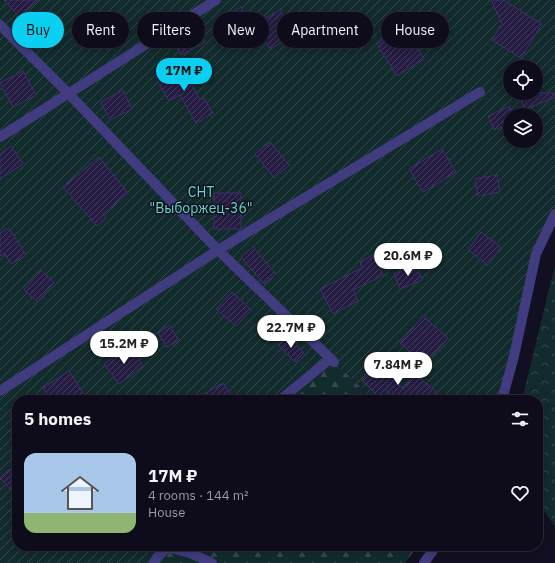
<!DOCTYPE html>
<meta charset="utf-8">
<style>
body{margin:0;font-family:"IBM Plex Sans",sans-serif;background:#171423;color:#f1f3f6;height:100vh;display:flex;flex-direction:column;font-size:15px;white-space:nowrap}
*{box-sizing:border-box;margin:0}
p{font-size:13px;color:#9b9ba2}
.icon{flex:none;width:22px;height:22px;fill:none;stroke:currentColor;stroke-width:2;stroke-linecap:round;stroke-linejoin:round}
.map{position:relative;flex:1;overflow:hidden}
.drawer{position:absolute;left:12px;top:395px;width:531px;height:156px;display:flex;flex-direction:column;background:#0e0b1a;border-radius:16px;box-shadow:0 2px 10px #0003,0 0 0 1px #2e2b39}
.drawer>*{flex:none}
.top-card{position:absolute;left:12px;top:12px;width:531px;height:36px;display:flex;gap:8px}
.controls{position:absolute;left:503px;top:60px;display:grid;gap:8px}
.controls a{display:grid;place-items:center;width:40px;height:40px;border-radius:50%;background:#0e0b1a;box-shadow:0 2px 10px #0003,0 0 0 1px #2e2b39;font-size:20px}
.price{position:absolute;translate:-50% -34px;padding:0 9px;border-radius:14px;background:#fff;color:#222;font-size:13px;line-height:26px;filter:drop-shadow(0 1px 2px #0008)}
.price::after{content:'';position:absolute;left:50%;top:24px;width:12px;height:9px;margin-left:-6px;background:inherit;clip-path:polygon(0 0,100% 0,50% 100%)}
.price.active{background:#0bcff0;color:#111}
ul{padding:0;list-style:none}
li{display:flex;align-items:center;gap:12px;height:100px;padding:0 12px}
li+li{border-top:1px solid #2e2b39}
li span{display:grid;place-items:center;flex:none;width:112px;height:80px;border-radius:12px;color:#555}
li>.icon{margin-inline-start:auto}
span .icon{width:48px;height:48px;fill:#fffc;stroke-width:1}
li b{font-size:17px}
h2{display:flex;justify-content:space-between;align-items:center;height:48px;padding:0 12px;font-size:17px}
.tag{padding:0 14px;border-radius:18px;background:#0e0b1a;box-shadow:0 2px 10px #0003,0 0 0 1px #2e2b39;font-size:14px;line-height:36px}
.tag.active{background:#0bcff0;color:#111}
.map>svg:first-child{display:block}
</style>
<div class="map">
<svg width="555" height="563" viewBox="0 0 555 563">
<defs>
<pattern id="forest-firs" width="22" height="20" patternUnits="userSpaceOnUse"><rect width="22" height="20" fill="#122b2c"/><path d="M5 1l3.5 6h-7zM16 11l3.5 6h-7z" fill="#34494c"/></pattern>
<pattern id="park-crowns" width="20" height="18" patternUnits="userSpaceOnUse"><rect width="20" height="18" fill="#122b2c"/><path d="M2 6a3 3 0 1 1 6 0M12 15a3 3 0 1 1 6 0" fill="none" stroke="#34494c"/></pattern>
<pattern id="garden-furrows" width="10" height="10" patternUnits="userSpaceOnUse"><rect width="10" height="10" fill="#122b2c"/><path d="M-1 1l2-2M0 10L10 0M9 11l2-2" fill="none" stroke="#34494c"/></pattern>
<pattern id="building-hatch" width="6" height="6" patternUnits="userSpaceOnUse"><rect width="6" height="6" fill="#251c42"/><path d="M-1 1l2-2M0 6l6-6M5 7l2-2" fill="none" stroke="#443c5e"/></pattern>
</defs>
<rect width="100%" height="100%" fill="#130f22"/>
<!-- forest -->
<g fill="url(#forest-firs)">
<path d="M 334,362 L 374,400 L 281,400 Z"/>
<path d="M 166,546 L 418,546 L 405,563 L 157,563 Z"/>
</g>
<!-- park -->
<path fill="url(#park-crowns)" d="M 555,265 L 555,526 L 538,503 L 538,400 L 522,400 Z"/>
<!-- garden -->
<path fill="url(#garden-furrows)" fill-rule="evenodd" d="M 0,0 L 555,0 L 555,214 L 536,254 L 502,400 L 374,400 L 334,362 L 281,400 L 17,400 L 17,546 L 166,546 L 157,563 L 0,563 ZM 510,67 L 536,67 L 536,93 L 510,93 ZM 510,115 L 536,115 L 536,141 L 510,141 Z"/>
<!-- building -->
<g fill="url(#building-hatch)" stroke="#3e2f6d">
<path d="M 4,0 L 38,0 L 19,17 Z"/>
<path d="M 491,0 L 503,0 L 542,24 L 521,58 L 492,40 L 502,23 Z"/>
<path d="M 241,7 L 254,30 L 238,39 L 225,17 Z"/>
<path d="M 280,10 L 295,35 L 270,49 L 255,24 Z"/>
<path d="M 353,13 L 359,25 L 348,31 L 342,19 Z"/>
<path d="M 196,27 L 205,42 L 181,55 L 172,39 Z"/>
<path d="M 404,27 L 424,59 L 397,76 L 377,44 Z"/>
<path d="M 181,64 L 200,100 L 204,98 L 213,113 L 196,123 L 180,95 L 169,101 L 156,78 Z"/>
<path d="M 23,71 L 36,95 L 13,107 L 0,83 Z"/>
<path d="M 123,90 L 132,109 L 110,120 L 101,102 Z"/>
<path d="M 518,93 L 555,93 L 555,97 L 525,109 Z"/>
<path d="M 510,106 L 510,124 L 494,130 L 488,116 Z"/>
<path d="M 270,142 L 289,165 L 274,178 L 255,154 Z"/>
<path d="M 11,146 L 23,164 L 0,179 L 0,154 Z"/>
<path d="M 442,149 L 456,172 L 423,192 L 409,169 Z"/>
<path d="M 99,157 L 128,193 L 103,214 L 106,218 L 97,226 L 63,187 Z"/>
<path d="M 497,175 L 500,192 L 478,196 L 475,179 Z"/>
<rect x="214" y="193" width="27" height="36"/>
<path d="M 9,228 L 26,255 L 11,264 L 5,254 L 0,256 L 0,233 Z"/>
<path d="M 481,232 L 501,247 L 488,265 L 468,250 Z"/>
<path d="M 253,247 L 276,274 L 264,284 L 241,257 Z"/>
<path d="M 373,255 L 383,275 L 353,290 L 358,301 L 333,314 L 320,289 L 362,268 L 360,262 Z"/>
<path d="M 416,265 L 422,280 L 400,289 L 394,274 Z"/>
<path d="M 41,270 L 54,282 L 38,302 L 24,290 Z"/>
<path d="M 232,292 L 251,310 L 236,326 L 216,309 Z"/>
<path d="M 423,316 L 448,338 L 425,364 L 400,343 Z"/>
<path d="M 169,325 L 179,340 L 167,347 L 158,333 Z"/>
<path d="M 288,336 L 304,353 L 295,362 L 278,345 Z"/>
<path d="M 129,346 L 143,366 L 119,384 L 104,364 Z"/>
<path d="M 378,364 L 403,389 L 415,374 L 436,392 L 429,400 L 393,400 L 395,398 L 385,389 L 378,396 L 362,380 Z"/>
<path d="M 69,371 L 88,400 L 51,400 L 43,388 Z"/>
<path d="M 223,383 L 230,394 L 221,400 L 194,400 Z"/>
<path d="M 10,469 L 17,477 L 17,483 L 10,489 L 0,478 Z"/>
</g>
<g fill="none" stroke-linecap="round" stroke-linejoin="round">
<!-- minor -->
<g stroke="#413c7f" stroke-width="10">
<path d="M 0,25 L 69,94 L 218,250 L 334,362"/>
<path d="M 0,137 L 216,0"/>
<path d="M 0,391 L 218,250 L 480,92"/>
<path d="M 280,400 L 330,359"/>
<path d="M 502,400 L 514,356 L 536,254 L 555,214"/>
<path d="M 167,547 L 190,553 L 212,563"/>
<path d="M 154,563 L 156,559 L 168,546"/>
<path d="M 424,563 L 436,546"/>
</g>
</g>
<g text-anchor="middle" stroke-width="3" stroke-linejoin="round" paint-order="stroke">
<!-- park labels -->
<g font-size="14" fill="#61d9c0" stroke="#130f22">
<text x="201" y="197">СНТ<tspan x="201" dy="16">"Выборжец-36"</tspan></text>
</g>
</g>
</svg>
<div class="controls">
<a><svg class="icon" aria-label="locate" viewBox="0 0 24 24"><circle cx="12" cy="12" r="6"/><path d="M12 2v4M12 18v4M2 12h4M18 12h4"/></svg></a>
<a><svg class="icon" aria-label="layers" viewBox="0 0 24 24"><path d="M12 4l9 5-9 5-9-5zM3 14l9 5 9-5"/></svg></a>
</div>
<b class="price active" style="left:184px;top:92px">17M ₽</b>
<b class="price" style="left:408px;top:277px">20.6M ₽</b>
<b class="price" style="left:291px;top:349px">22.7M ₽</b>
<b class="price" style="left:124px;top:365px">15.2M ₽</b>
<b class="price" style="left:398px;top:386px">7.84M ₽</b>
<div class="top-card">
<a class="tag active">Buy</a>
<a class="tag">Rent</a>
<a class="tag">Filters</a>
<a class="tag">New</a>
<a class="tag">Apartment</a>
<a class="tag">House</a>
</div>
<section class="drawer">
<h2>5 homes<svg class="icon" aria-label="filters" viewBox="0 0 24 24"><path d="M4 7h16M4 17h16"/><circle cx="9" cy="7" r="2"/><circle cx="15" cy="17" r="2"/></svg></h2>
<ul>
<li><span style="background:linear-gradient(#a9c7e8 75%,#8fb573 0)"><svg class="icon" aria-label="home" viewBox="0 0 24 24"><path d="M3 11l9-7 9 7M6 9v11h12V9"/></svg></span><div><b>17M ₽</b><p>4 rooms · 144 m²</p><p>House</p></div><svg class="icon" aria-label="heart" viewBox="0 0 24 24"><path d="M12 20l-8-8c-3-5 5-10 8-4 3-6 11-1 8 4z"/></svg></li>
</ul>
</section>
</div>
